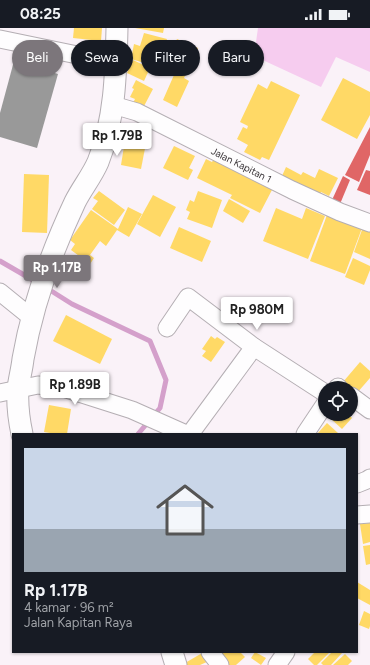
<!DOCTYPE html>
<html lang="id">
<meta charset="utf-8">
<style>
body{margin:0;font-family:Figtree,sans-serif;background:#242831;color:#f1f3f6;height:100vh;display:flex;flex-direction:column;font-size:15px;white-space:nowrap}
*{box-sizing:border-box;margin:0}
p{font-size:13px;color:#9ea1a6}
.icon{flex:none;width:22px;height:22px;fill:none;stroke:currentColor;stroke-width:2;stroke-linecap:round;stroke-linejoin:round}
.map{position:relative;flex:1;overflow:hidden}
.panel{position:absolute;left:12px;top:405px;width:346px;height:220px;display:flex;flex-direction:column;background:#171b24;border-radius:0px;box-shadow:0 1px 3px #0004}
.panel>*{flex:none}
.top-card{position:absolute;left:12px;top:12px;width:346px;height:36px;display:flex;gap:8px}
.tools{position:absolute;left:318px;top:353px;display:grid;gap:8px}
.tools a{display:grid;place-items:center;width:40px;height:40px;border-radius:50%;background:#171b24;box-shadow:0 1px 3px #0004;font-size:20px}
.price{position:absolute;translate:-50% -34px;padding:0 9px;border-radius:4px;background:#fff;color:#222;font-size:13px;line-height:26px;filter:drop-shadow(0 1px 2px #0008)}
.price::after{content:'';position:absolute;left:50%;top:24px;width:12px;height:9px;margin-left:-6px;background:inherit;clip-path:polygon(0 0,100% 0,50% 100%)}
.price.on{background:#7c767b;color:#fff}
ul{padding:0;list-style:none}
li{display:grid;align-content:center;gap:8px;height:212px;padding:0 12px}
li span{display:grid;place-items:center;height:124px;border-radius:0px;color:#555}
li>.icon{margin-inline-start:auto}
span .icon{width:72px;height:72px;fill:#fffc;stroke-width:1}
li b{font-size:17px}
.tag{padding:0 14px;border-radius:18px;background:#171b24;box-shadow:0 1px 3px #0004;font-size:14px;line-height:36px}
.tag.on{background:#7c767b;color:#fff}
.status{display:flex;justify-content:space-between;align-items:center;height:28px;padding:0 20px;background:#171b24;direction:ltr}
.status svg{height:11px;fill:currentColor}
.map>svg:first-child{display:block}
</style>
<div class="status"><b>08:25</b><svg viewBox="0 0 49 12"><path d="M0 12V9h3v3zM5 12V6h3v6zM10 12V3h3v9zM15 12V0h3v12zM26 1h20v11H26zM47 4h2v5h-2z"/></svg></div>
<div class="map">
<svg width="370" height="637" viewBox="0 0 370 637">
<rect width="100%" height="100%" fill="#faf2f8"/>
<!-- green -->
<path fill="#f6ccef" d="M 258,0 L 370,0 L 370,44 L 336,29 L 321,59 L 254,28 Z"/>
<!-- homes -->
<g fill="#ffd966">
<path d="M 74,0 L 102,0 L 101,13 L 73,10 Z"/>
<path d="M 135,0 L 164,0 L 163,5 Z"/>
<path d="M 144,5 L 167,11 L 161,30 L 158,29 L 155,38 L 131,31 L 134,16 L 140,18 Z"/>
<path d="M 177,11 L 198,20 L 184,50 L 189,53 L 177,79 L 163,72 L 174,47 L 158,40 L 166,21 L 171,24 Z"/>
<path d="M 133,32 L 150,40 L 144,53 L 127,45 Z"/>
<path d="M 343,50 L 370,64 L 370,87 L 357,111 L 321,92 Z"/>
<path d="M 136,52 L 153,61 L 143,80 L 133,75 L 135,71 L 130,69 L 134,61 L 132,60 Z"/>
<path d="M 271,53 L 300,67 L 269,132 L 262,129 L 260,132 L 244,124 L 248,117 L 237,111 L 243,99 L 247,101 L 248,98 L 240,94 L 258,56 L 267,61 Z"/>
<path d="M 126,106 L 147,110 L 141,141 L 121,137 Z"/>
<path d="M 174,118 L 195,128 L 189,140 L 193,142 L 188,152 L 163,140 Z"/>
<path d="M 206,131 L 212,134 L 214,131 L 273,160 L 260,185 L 230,170 L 232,167 L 197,150 Z"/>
<path d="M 286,139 L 301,147 L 303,144 L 315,150 L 319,141 L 338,150 L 329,168 L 321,164 L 320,167 L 282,148 Z"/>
<path d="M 24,146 L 49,147 L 47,205 L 22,204 Z"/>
<path d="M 99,163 L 125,182 L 114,197 L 92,181 L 98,173 L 93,170 Z"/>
<path d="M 198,163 L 222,172 L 212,200 L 187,191 L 190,184 L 186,182 L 190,172 L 194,174 Z"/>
<path d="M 153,167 L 176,179 L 160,209 L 137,196 Z"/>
<path d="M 229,171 L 250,183 L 243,195 L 223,183 Z"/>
<path d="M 128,179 L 142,186 L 129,209 L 117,202 L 106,218 L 100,213 L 90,227 L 94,230 L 90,236 L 71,222 L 75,216 L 70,212 L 91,182 L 118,201 Z"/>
<path d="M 276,180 L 302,191 L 306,180 L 325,188 L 308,231 L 263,213 Z"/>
<path d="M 327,187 L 362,200 L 345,246 L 310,233 Z"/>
<path d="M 179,199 L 211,213 L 202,234 L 170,220 Z"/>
<path d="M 363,199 L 370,202 L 370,231 L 354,224 Z"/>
<path d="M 353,230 L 370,238 L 370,242 L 364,257 L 345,249 Z"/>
<path d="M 66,287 L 112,311 L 100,336 L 53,313 Z"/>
<path d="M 211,308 L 215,311 L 217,309 L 225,314 L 211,334 L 202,328 L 206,323 L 202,321 Z"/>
<path d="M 360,334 L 370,343 L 370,350 L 357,365 L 343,354 Z"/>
<path d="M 49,377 L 71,381 L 67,406 L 56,406 L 44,404 Z"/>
<path d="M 334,386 L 348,386 L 352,390 L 342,401 L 330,390 Z"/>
<path d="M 327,395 L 338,405 L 337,406 L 317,406 Z"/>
<path d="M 370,495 L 370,514 L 363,516 L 360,496 Z"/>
<path d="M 370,517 L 370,536 L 366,537 L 363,518 Z"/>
<path d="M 357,554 L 370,562 L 370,577 L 357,570 Z"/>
<path d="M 364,583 L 370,586 L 370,598 L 369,601 L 359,597 Z"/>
<path d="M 204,624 L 209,633 L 200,637 L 186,637 L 185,635 Z"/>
<path d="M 217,624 L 240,624 L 245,629 L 236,637 L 225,637 Z"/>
<path d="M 255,624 L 266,630 L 261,637 L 251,630 Z"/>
<path d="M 315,624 L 330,624 L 317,637 L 314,637 L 308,631 Z"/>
<path d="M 332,624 L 343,624 L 331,637 L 323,637 L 321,635 Z"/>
<path d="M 345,626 L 352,633 L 348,637 L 333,637 Z"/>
</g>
<!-- shops -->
<g fill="#e06666">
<path d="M 370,99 L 370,127 L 359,154 L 345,147 Z"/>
<path d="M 366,142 L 370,143 L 370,167 L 357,162 Z"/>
<path d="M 343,148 L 350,152 L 340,176 L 332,172 Z"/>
</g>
<!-- industry -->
<path fill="#999" d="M 14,33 L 58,46 L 37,120 L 0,109 L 0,85 Z"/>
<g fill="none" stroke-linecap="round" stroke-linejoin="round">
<!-- stream -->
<g stroke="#d4a0cb" stroke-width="5">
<path d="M 0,233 L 38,255"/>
<path d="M 45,259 L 72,276 L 150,313 L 166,352 L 160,380 L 138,406"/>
</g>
<defs>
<g id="minor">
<path d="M 0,11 L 116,35"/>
<path id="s1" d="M 113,77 L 137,84 L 292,162 L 340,184 L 370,195"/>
<path d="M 0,264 L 32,290"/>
<path d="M 167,300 L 188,269 L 254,319 L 190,406"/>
<path d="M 254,319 L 325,365"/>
<path d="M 337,360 L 338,359 L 339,360"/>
<path d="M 0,365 L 38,357 L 63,360 L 132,382 L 186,406"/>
<path d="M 351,368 L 370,382"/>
<path d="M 305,406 L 325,376"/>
<path d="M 357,456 L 367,452 L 370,450"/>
<path d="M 357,487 L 370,486"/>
<path d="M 210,624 L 220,637"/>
<path d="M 277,637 L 286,624"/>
</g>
<g id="tertiary">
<path d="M 22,406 C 19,392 17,376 18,361 C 19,351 22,341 23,331 C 33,274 51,225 75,174 C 82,160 92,148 98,134 C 115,92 116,45 117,0"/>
<path d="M 172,624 L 176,637"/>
</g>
</defs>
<!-- minor casing -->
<use href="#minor" stroke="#b4aeb3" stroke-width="19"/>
<!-- tertiary casing -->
<use href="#tertiary" stroke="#b4aeb3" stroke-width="23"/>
<!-- minor -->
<use href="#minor" stroke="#fefdfe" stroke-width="17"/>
<!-- tertiary -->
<use href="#tertiary" stroke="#fefdfe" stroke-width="21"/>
</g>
<g text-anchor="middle" stroke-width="4" stroke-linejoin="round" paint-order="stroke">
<!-- street labels -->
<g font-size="10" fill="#383337" stroke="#fdeffa">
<text dy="4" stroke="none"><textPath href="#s1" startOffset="142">Jalan Kapitan 1</textPath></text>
</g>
</g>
</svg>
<div class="tools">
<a><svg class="icon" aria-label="locate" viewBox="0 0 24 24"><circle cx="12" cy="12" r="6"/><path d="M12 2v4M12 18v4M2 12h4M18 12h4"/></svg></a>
</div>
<b class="price" style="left:117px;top:129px">Rp 1.79B</b>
<b class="price on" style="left:57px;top:261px">Rp 1.17B</b>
<b class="price" style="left:257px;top:303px">Rp 980M</b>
<b class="price" style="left:75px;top:378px">Rp 1.89B</b>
<div class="top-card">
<a class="tag on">Beli</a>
<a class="tag">Sewa</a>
<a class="tag">Filter</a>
<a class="tag">Baru</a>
</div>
<section class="panel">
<ul>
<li><span style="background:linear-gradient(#c9d6e8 65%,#9aa5b1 0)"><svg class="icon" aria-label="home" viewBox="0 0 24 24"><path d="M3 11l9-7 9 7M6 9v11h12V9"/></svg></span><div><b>Rp 1.17B</b><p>4 kamar · 96 m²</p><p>Jalan Kapitan Raya</p></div></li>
</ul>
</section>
</div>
